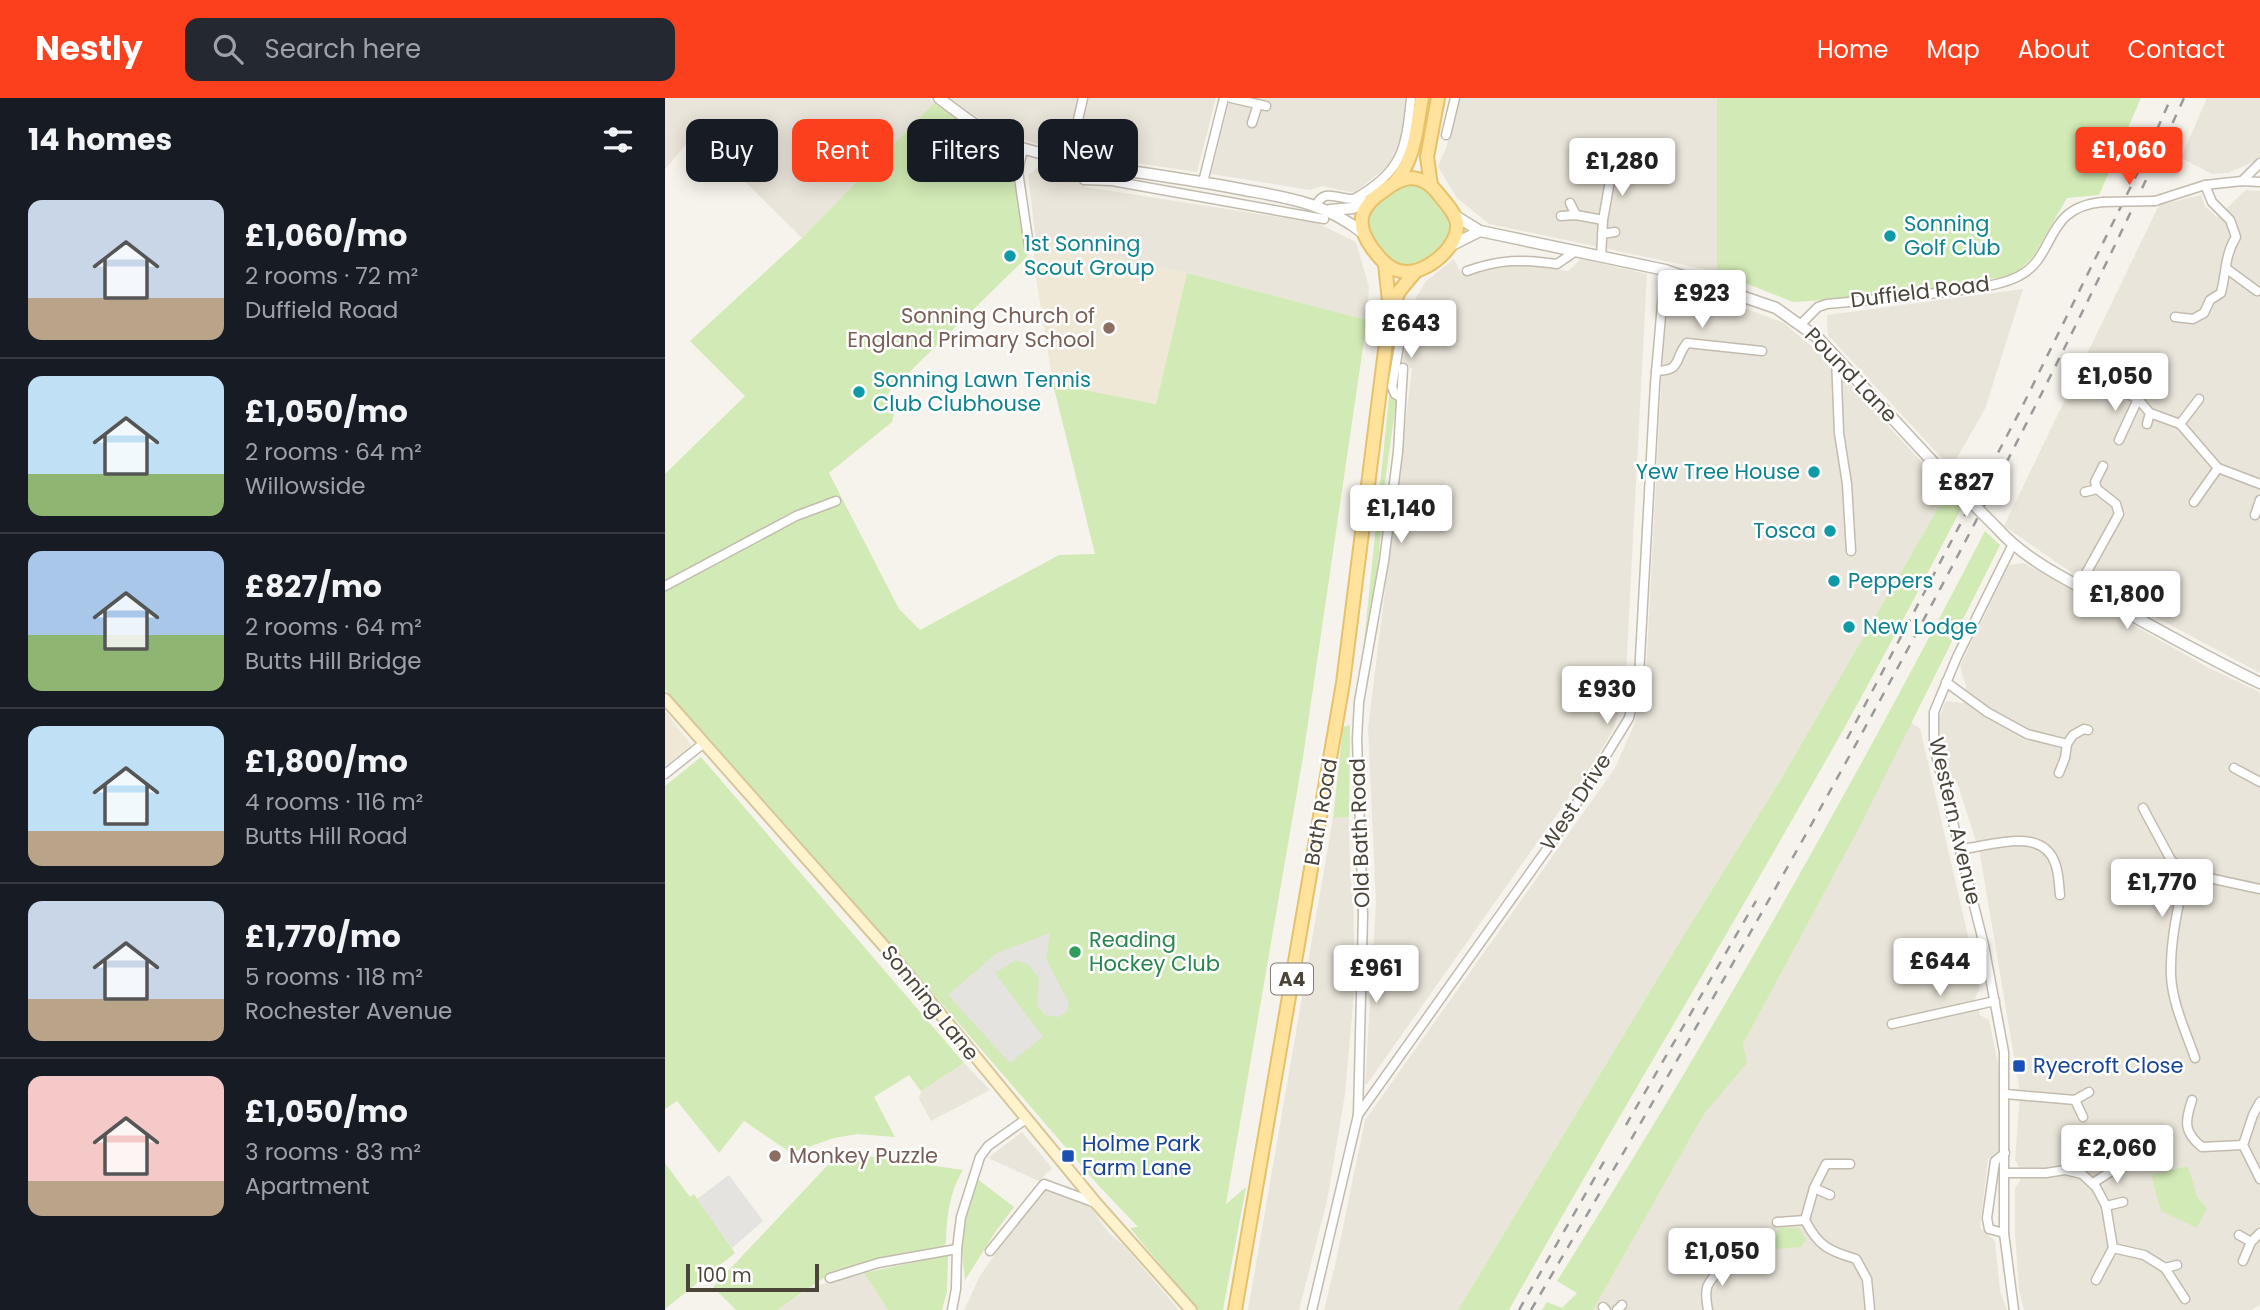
<!DOCTYPE html>
<meta charset="utf-8">
<style>
body{margin:0;font-family:Poppins,sans-serif;background:#242831;color:#f1f3f6;height:100vh;display:flex;flex-direction:column;font-size:26px;white-space:nowrap}
*{box-sizing:border-box;margin:0}
p{font-size:23px;color:#9ea1a6}
.icon{flex:none;width:38px;height:38px;fill:none;stroke:currentColor;stroke-width:2;stroke-linecap:round;stroke-linejoin:round}
.map{position:relative;flex:1;overflow:hidden}
.details{display:flex;flex-direction:column;background:#171b24;width:665px}
.details>*{flex:none}
.banner{position:absolute;left:21px;top:21px;width:665px;height:63px;display:flex;gap:14px}
.scale{position:absolute;left:21px;bottom:18px;width:133px;box-sizing:border-box;padding-left:7px;border:4px solid #4b4439;border-top:0;font-size:19px;line-height:24px;white-space:nowrap;color:#4b4439;-webkit-text-stroke:5px #fff;paint-order:stroke}
.price{position:absolute;translate:-50% -60px;padding:0 16px;border-radius:7px;background:#fff;color:#222;font-size:23px;line-height:46px;filter:drop-shadow(0 2px 4px #0008)}
.price::after{content:'';position:absolute;left:50%;top:42px;width:21px;height:16px;margin-left:-10px;background:inherit;clip-path:polygon(0 0,100% 0,50% 100%)}
.price.active{background:#fc3f1d;color:#fff}
ul{padding:0;list-style:none}
li{display:flex;align-items:center;gap:21px;height:175px;padding:0 28px}
li+li{border-top:2px solid #363941}
li span{display:grid;place-items:center;flex:none;width:196px;height:140px;border-radius:14px;color:#555}
li>.icon{margin-inline-start:auto}
span .icon{width:84px;height:84px;fill:#fffc;stroke-width:1}
li b{font-size:30px}
h2{display:flex;justify-content:space-between;align-items:center;height:84px;padding:0 28px;font-size:30px}
.tag{padding:0 24px;border-radius:14px;background:#171b24;box-shadow:0 4px 18px #0003;font-size:24px;line-height:63px}
.tag.active{background:#fc3f1d;color:#fff}
header{display:flex;align-items:center;gap:42px;box-sizing:border-box;height:98px;padding:0 35px;background:#fc3f1d;color:#fff}
header strong{font-size:33px}
nav{display:flex;gap:38px;margin-inline-start:auto;font-size:24px}
.search{width:490px;height:63px;background:#242831;display:flex;align-items:center;gap:18px;box-sizing:border-box;padding:0 24px;border-radius:14px;color:#9ea1a6;font-size:26px}
main{display:flex;flex:1;min-height:0}
.map>svg:first-child{display:block}
</style>
<header>
<strong>Nestly</strong>
<div class="search"><svg class="icon" aria-label="search" viewBox="0 0 24 24"><circle cx="10" cy="10" r="6"/><path d="M15 15l6 6"/></svg>Search here</div>
<nav><a>Home</a><a>Map</a><a>About</a><a>Contact</a></nav>
</header>
<main>
<section class="details">
<h2>14 homes<svg class="icon" aria-label="filters" viewBox="0 0 24 24"><path d="M4 7h16M4 17h16"/><circle cx="9" cy="7" r="2"/><circle cx="15" cy="17" r="2"/></svg></h2>
<ul>
<li><span style="background:linear-gradient(#c9d6e8 70%,#b9a48a 0)"><svg class="icon" aria-label="home" viewBox="0 0 24 24"><path d="M3 11l9-7 9 7M6 9v11h12V9"/></svg></span><div><b>£1,060/mo</b><p>2 rooms · 72 m²</p><p>Duffield Road</p></div></li>
<li><span style="background:linear-gradient(#bfe0f5 70%,#8fb573 0)"><svg class="icon" aria-label="home" viewBox="0 0 24 24"><path d="M3 11l9-7 9 7M6 9v11h12V9"/></svg></span><div><b>£1,050/mo</b><p>2 rooms · 64 m²</p><p>Willowside</p></div></li>
<li><span style="background:linear-gradient(#a9c7e8 60%,#8fb573 0)"><svg class="icon" aria-label="home" viewBox="0 0 24 24"><path d="M3 11l9-7 9 7M6 9v11h12V9"/></svg></span><div><b>£827/mo</b><p>2 rooms · 64 m²</p><p>Butts Hill Bridge</p></div></li>
<li><span style="background:linear-gradient(#bfe0f5 75%,#b9a48a 0)"><svg class="icon" aria-label="home" viewBox="0 0 24 24"><path d="M3 11l9-7 9 7M6 9v11h12V9"/></svg></span><div><b>£1,800/mo</b><p>4 rooms · 116 m²</p><p>Butts Hill Road</p></div></li>
<li><span style="background:linear-gradient(#c9d6e8 70%,#b9a48a 0)"><svg class="icon" aria-label="home" viewBox="0 0 24 24"><path d="M3 11l9-7 9 7M6 9v11h12V9"/></svg></span><div><b>£1,770/mo</b><p>5 rooms · 118 m²</p><p>Rochester Avenue</p></div></li>
<li><span style="background:linear-gradient(#f6c9c9 75%,#b9a48a 0)"><svg class="icon" aria-label="home" viewBox="0 0 24 24"><path d="M3 11l9-7 9 7M6 9v11h12V9"/></svg></span><div><b>£1,050/mo</b><p>3 rooms · 83 m²</p><p>Apartment</p></div></li>
</ul>
</section>
<div class="map">
<svg width="1595" height="1212" viewBox="0 0 1595 1212">
<rect width="100%" height="100%" fill="#f6f3ec"/>
<!-- residential -->
<g fill="#eae5da">
<path d="M 0,0 L 264,0 L 269,5 L 137,140 L 31,35 L 0,71 Z"/>
<path d="M 283,0 L 551,0 L 532,74 L 422,58 L 414,47 L 399,43 L 372,46 L 332,32 Z"/>
<path d="M 565,0 L 740,0 L 737,36 L 724,67 L 689,95 L 657,88 L 645,92 L 546,76 Z"/>
<path d="M 794,0 L 1052,0 L 1052,174 L 824,126 L 792,100 L 773,69 L 782,47 Z"/>
<path d="M 1542,0 L 1595,0 L 1595,64 L 1592,62 L 1563,75 L 1547,76 L 1516,60 Z"/>
<path d="M 405,68 L 420,89 L 652,125 L 691,144 L 704,189 L 702,222 L 522,175 L 371,144 L 363,77 L 372,70 Z"/>
<path d="M 1581,92 L 1595,93 L 1595,575 L 1427,485 L 1425,477 L 1414,472 L 1407,475 L 1339,428 L 1494,107 L 1536,97 L 1540,108 L 1552,119 Z"/>
<path d="M 789,161 L 797,177 L 846,164 L 903,173 L 916,161 L 982,176 L 961,574 L 957,604 L 948,632 L 931,661 L 702,986 L 700,986 L 711,804 L 703,631 L 747,271 L 738,263 L 748,205 L 761,183 Z"/>
<path d="M 1013,185 L 1119,225 L 1165,264 L 1283,393 L 1119,676 L 1011,850 L 793,1212 L 659,1212 L 671,1163 L 700,1022 L 950,670 L 970,624 L 981,574 L 1001,192 Z"/>
<path d="M 1358,191 L 1320,311 L 1286,370 L 1163,237 L 1162,217 Z"/>
<path d="M 1359,465 L 1544,570 L 1595,594 L 1595,1207 L 1586,1212 L 1359,1212 L 1354,1192 L 1350,1135 L 1350,1090 L 1355,1083 L 1355,1071 L 1350,1062 L 1355,995 L 1315,756 L 1293,687 L 1280,671 L 1272,649 L 1274,619 L 1281,603 L 1298,605 L 1301,588 L 1295,568 L 1344,467 Z"/>
<path d="M 1245,624 L 1255,630 L 1315,890 L 1310,900 L 1315,917 L 1324,922 L 1339,995 L 1336,1052 L 1323,1061 L 1315,1129 L 1330,1143 L 1335,1193 L 1342,1212 L 928,1212 L 1039,1016 L 1081,965 L 1078,946 L 1192,734 Z"/>
<path d="M 684,719 L 685,780 L 688,792 L 690,884 L 680,996 L 662,1103 L 634,1212 L 583,1212 L 668,720 Z"/>
<path d="M 299,965 L 325,992 L 266,1023 L 254,1001 L 256,993 Z"/>
<path d="M 357,1034 L 387,1070 L 374,1083 L 323,1060 Z"/>
<path d="M 375,1090 L 423,1106 L 444,1135 L 459,1148 L 514,1212 L 299,1212 L 315,1178 Z"/>
<path d="M 199,1175 L 223,1212 L 112,1212 L 147,1189 Z"/>
</g>
<!-- education -->
<g fill="#efe8d6">
<path d="M 371,144 L 522,175 L 491,306 L 388,286 L 368,161 Z"/>
<path d="M 0,613 L 27,648 L 0,668 Z"/>
</g>
<!-- green -->
<g fill="#d2eab5">
<path d="M 1052,0 L 1476,0 L 1434,97 L 1402,100 L 1368,159 L 1349,177 L 1225,198 L 1128,204 L 1052,174 Z"/>
<path d="M 269,5 L 345,55 L 363,158 L 224,294 L 232,302 L 227,324 L 164,375 L 234,511 L 255,532 L 394,457 L 430,456 L 388,286 L 491,306 L 522,175 L 702,222 L 638,659 L 561,1106 L 581,1089 L 558,1212 L 533,1212 L 465,1130 L 473,1129 L 434,1088 L 208,826 L 0,591 L 0,376 L 80,298 L 25,243 L 137,140 Z"/>
<path d="M 745,86 C 760,88 766,96 775,107 C 780,115 785,123 784,132 C 783,151 746,174 729,165 C 723,161 719,154 715,148 C 707,138 703,132 702,119 C 711,104 727,90 745,86 Z"/>
<path d="M 735,277 L 720,384 L 704,571 L 698,574 L 698,555 L 724,299 Z"/>
<path d="M 1283,393 L 1296,411 C 1248,503 1200,595 1148,685 C 1048,862 943,1035 844,1212 L 793,1212 L 1011,850 L 1119,676 Z"/>
<path d="M 1320,433 L 1335,447 L 1192,734 L 1078,946 L 1082,965 L 1039,1016 L 928,1212 L 877,1212 L 882,1204 L 897,1210 L 912,1195 L 892,1183 C 1046,939 1188,688 1320,433 Z"/>
<path d="M 685,627 L 684,719 L 668,720 L 678,629 Z"/>
<path d="M 36,659 L 299,965 L 256,993 L 244,977 L 209,999 L 230,1039 L 192,1036 L 169,1040 L 126,1055 L 79,1023 L 54,1055 L 12,1003 L 0,1011 L 0,688 Z"/>
<path d="M 175,1054 L 298,1072 C 284,1095 282,1118 281,1145 L 277,1150 L 243,1155 L 160,1179 L 112,1212 L 71,1212 L 48,1189 Z"/>
<path d="M 0,1065 L 25,1099 L 29,1096 L 70,1155 L 0,1211 Z"/>
<path d="M 1523,1068 L 1532,1099 L 1542,1110 L 1532,1130 L 1496,1113 L 1486,1077 Z"/>
<path d="M 311,1080 L 349,1109 L 331,1133 L 300,1182 L 294,1129 Z"/>
<path d="M 1115,1129 L 1134,1130 L 1141,1142 L 1135,1149 L 1108,1151 L 1109,1140 Z"/>
<path d="M 283,1157 L 282,1194 L 277,1212 L 223,1212 L 199,1175 Z"/>
</g>
<!-- parking -->
<g fill="#e5e3e0">
<path d="M 277,27 L 333,63 L 325,77 L 268,39 Z"/>
<path d="M 385,835 L 381,861 L 404,905 L 402,914 L 393,919 L 380,917 L 372,907 L 374,880 L 364,867 L 351,862 L 330,875 L 378,939 L 345,965 L 283,897 L 332,855 Z"/>
<path d="M 64,1077 L 98,1123 L 67,1150 L 32,1101 Z"/>
</g>
<g fill="none" stroke-linecap="round" stroke-linejoin="round">
<defs>
<g id="minor">
<path d="M 566,0 L 601,8"/>
<path d="M 587,25 L 593,6"/>
<path d="M 781,37 L 790,0"/>
<path d="M 358,51 L 353,73 L 364,148"/>
<path d="M 404,61 L 418,0"/>
<path d="M 413,63 L 413,69 L 419,82 L 447,83 L 659,121"/>
<path d="M 927,63 L 946,77 L 938,122 L 936,159"/>
<path d="M 946,77 L 960,73"/>
<path d="M 1577,83 L 1595,65"/>
<path d="M 538,84 L 559,0"/>
<path d="M 1490,103 L 1540,87 L 1577,83 L 1595,84"/>
<path d="M 905,105 L 911,117"/>
<path d="M 651,108 C 659,89 673,102 689,101 C 737,74 741,52 746,0"/>
<path d="M 896,118 L 911,117 L 938,122"/>
<path d="M 937,136 L 950,134"/>
<path d="M 1562,171 L 1592,193"/>
<path d="M 802,173 C 835,161 857,161 892,166 L 911,153"/>
<path d="M 1510,219 L 1528,221 L 1539,215 L 1545,202 L 1556,195 C 1561,175 1560,156 1571,139 L 1565,122 L 1547,104 L 1540,87"/>
<path d="M 1136,226 L 1153,209 L 1162,206 C 1207,202 1252,198 1296,192 C 1315,189 1337,187 1354,178 C 1392,159 1378,109 1438,104"/>
<path d="M 1171,259 L 1174,335 L 1182,386 L 1186,453"/>
<path d="M 991,273 C 1018,272 1008,262 1022,245 L 1097,253"/>
<path d="M 1434,282 L 1473,301 L 1485,315 L 1515,326 L 1553,370 L 1595,386"/>
<path d="M 735,299 L 730,296 L 727,289 L 737,230"/>
<path d="M 1482,326 L 1485,315"/>
<path d="M 1515,326 L 1534,301"/>
<path d="M 1454,342 L 1473,301"/>
<path d="M 1432,391 L 1430,384 L 1438,368"/>
<path d="M 1529,404 L 1553,370"/>
<path d="M 1590,417 L 1595,402"/>
<path d="M 1347,448 L 1292,559 L 1269,614 L 1269,649 L 1319,847 L 1339,954 L 1339,1135 L 1349,1212"/>
<path d="M 0,488 L 131,418 L 171,403"/>
<path d="M 1414,488 L 1454,416 L 1451,406 L 1432,391 L 1420,394"/>
<path d="M 1281,584 L 1322,614 L 1362,636 L 1402,646 L 1408,637 L 1419,631 L 1423,632"/>
<path d="M 1569,670 L 1595,684"/>
<path d="M 1394,675 L 1400,660 L 1402,646"/>
<path d="M 0,676 L 39,645"/>
<path d="M 1478,710 L 1506,762 L 1521,775"/>
<path d="M 1297,751 C 1325,748 1377,728 1390,765 C 1394,775 1394,787 1395,797"/>
<path d="M 1227,926 L 1330,903"/>
<path d="M 1530,960 C 1521,934 1507,905 1506,877 C 1505,843 1513,807 1521,775 L 1595,791"/>
<path d="M 1340,996 L 1410,1002 L 1424,994"/>
<path d="M 1410,1002 L 1418,1019"/>
<path d="M 1527,1002 C 1520,1023 1518,1034 1537,1049 L 1578,1047"/>
<path d="M 1595,1004 L 1588,1017 L 1578,1047 L 1595,1081"/>
<path d="M 693,1017 L 894,734 L 964,620 L 974,578 L 990,286 L 1000,172"/>
<path d="M 1185,1066 L 1161,1066 L 1149,1090 L 1140,1122 C 1153,1148 1164,1153 1191,1161 L 1202,1181 L 1205,1212"/>
<path d="M 1340,1075 L 1381,1075 L 1400,1072 L 1417,1076 L 1431,1089 L 1441,1108 L 1448,1150 L 1479,1157 L 1500,1170 L 1512,1167"/>
<path d="M 1428,1085 L 1453,1069 L 1469,1066"/>
<path d="M 1149,1090 L 1165,1097"/>
<path d="M 1441,1108 L 1458,1104"/>
<path d="M 1112,1124 L 1140,1122"/>
<path d="M 1339,1135 L 1324,1131 L 1322,1120 L 1330,1063 L 1340,1055"/>
<path d="M 1574,1137 L 1586,1144"/>
<path d="M 325,1153 L 379,1086 L 428,1104"/>
<path d="M 1578,1163 L 1586,1144 L 1595,1135"/>
<path d="M 1500,1170 L 1520,1201"/>
<path d="M 165,1180 L 213,1165 L 292,1151"/>
<path d="M 1431,1182 L 1448,1150"/>
<path d="M 938,1209 L 941,1212"/>
<path d="M 287,1212 L 291,1191 L 292,1151 L 296,1119 L 315,1059 L 323,1048 L 361,1021"/>
<path d="M 647,1212 L 693,1017 L 698,817 L 692,641 L 694,604 L 719,463 L 733,354 L 738,270"/>
<path d="M 952,1212 L 957,1207"/>
<path d="M 1043,1212 C 1038,1186 1043,1185 1060,1166"/>
</g>
<g id="tertiary">
<path d="M 274,0 C 300,20 328,42 360,51 C 430,71 504,77 575,91 C 622,100 659,104 698,135"/>
<path d="M 665,112 L 688,110 L 704,103"/>
<path d="M 789,117 L 815,133 L 1000,172 L 1111,210 L 1153,240 L 1293,391"/>
<path d="M 785,148 L 815,133"/>
<path d="M 1332,430 C 1361,463 1405,483 1443,504 C 1493,532 1543,560 1595,585"/>
</g>
<path id="secondary" d="M 0,601 L 226,856 L 431,1105 L 526,1212"/>
<g id="primary">
<path d="M 744,80 C 758,80 767,87 775,98 C 781,105 790,115 792,125 C 795,148 762,175 741,174 C 725,173 716,162 707,150 C 689,125 695,108 720,92 C 727,86 734,82 744,80 Z"/>
<path d="M 730,84 C 751,60 751,30 757,0"/>
<path d="M 766,87 L 762,59 L 773,0"/>
<path d="M 726,210 L 735,192 L 751,173"/>
<path d="M 570,1212 L 678,585 L 725,213 L 720,166"/>
</g>
</defs>
<!-- minor casing -->
<use href="#minor" stroke="#c2bbae" stroke-width="11"/>
<!-- tertiary casing -->
<use href="#tertiary" stroke="#c2bbae" stroke-width="13"/>
<!-- secondary casing -->
<use href="#secondary" stroke="#d6c79b" stroke-width="14"/>
<!-- primary casing -->
<use href="#primary" stroke="#e6c16a" stroke-width="16"/>
<!-- minor -->
<use href="#minor" stroke="#fff" stroke-width="8"/>
<!-- tertiary -->
<use href="#tertiary" stroke="#fff" stroke-width="10"/>
<!-- secondary -->
<use href="#secondary" stroke="#fff3cd" stroke-width="10"/>
<!-- primary -->
<use href="#primary" stroke="#ffe39c" stroke-width="12"/>
<!-- rail -->
<g stroke="#9a9a9a" stroke-width="2.5" stroke-dasharray="9 9" stroke-linecap="butt">
<path d="M 1182,641 L 1355,313 L 1474,72 L 1506,0"/>
<path d="M 961,1027 L 1091,803"/>
<path d="M 854,1212 L 941,1060"/>
<path d="M 866,1212 C 1099,817 1328,418 1519,0"/>
</g>
<defs>
<path id="minor-bridge" d="M 1438,104 L 1490,103"/>
<path id="tertiary-bridge" d="M 1293,391 L 1332,430"/>
</defs>
<!-- minor-bridge casing -->
<use href="#minor-bridge" stroke="#c2bbae" stroke-width="11" stroke-linecap="butt"/>
<!-- tertiary-bridge casing -->
<use href="#tertiary-bridge" stroke="#c2bbae" stroke-width="13" stroke-linecap="butt"/>
<!-- minor-bridge -->
<use href="#minor-bridge" stroke="#fff" stroke-width="8"/>
<!-- tertiary-bridge -->
<use href="#tertiary-bridge" stroke="#fff" stroke-width="10"/>
</g>
<!-- markers -->
<g fill="#0f9aa8" stroke="#fff" stroke-width="2.5">
<circle cx="1225" cy="138" r="7"/>
<circle cx="345" cy="158" r="7"/>
<circle cx="194" cy="294" r="7"/>
<circle cx="1149" cy="374" r="7"/>
<circle cx="1165" cy="433" r="7"/>
<circle cx="1169" cy="483" r="7"/>
<circle cx="1184" cy="529" r="7"/>
</g>
<g fill="#8d6e63" stroke="#fff" stroke-width="2.5">
<circle cx="444" cy="230" r="7"/>
<circle cx="110" cy="1058" r="7"/>
</g>
<circle fill="#2e9e5b" stroke="#fff" stroke-width="2.5" cx="410" cy="854" r="7"/>
<g fill="#1a4fb4" stroke="#fff" stroke-width="2.5">
<rect x="1347" y="961" width="14" height="14" rx="3.5"/>
<rect x="396" y="1051" width="14" height="14" rx="3.5"/>
</g>
<g text-anchor="middle" stroke-width="5" stroke-linejoin="round" paint-order="stroke">
<!-- shield labels -->
<rect fill="#fff" stroke="#817c74" stroke-width="2" x="606" y="865.5" width="42" height="31" rx="5"/>
<g font-size="19" font-weight="bold" fill="#4b4439">
<text x="627" y="888">A4</text>
</g>
<!-- culture labels -->
<g font-size="21" fill="#0d838f" stroke="#fff" text-anchor="start">
<text x="1239" y="133">Sonning<tspan x="1239" dy="24">Golf Club</tspan></text>
<text x="359" y="153">1st Sonning<tspan x="359" dy="24">Scout Group</tspan></text>
<text x="208" y="289">Sonning Lawn Tennis<tspan x="208" dy="24">Club Clubhouse</tspan></text>
<text x="1135" y="381" text-anchor="end">Yew Tree House</text>
<text x="1151" y="440" text-anchor="end">Tosca</text>
<text x="1183" y="490">Peppers</text>
<text x="1198" y="536">New Lodge</text>
</g>
<!-- street labels -->
<g font-size="21" fill="#4b4439" stroke="#fff">
<text transform="translate(1255 194) rotate(-7)" y="7">Duffield Road</text>
<text transform="translate(1186 277) rotate(46)" y="7">Pound Lane</text>
<text transform="translate(911 704) rotate(-57)" y="7">West Drive</text>
<text transform="translate(656 714) rotate(-80)" y="7">Bath Road</text>
<text transform="translate(1290 723) rotate(77)" y="7">Western Avenue</text>
<text transform="translate(695 735) rotate(-92)" y="7">Old Bath Road</text>
<text transform="translate(265 905) rotate(51)" y="7">Sonning Lane</text>
</g>
<!-- education labels -->
<g font-size="21" fill="#785e54" stroke="#fff" text-anchor="end">
<text x="430" y="225">Sonning Church of<tspan x="430" dy="24">England Primary School</tspan></text>
<text x="124" y="1065" text-anchor="start">Monkey Puzzle</text>
</g>
<!-- leisure labels -->
<g font-size="21" fill="#27864d" stroke="#fff" text-anchor="start">
<text x="424" y="849">Reading<tspan x="424" dy="24">Hockey Club</tspan></text>
</g>
<!-- transit labels -->
<g font-size="21" fill="#164399" stroke="#fff" text-anchor="start">
<text x="1368" y="975">Ryecroft Close</text>
<text x="417" y="1053">Holme Park<tspan x="417" dy="24">Farm Lane</tspan></text>
</g>
</g>
</svg>
<div class="scale">100 m</div>
<b class="price active" style="left:1464px;top:89px">£1,060</b>
<b class="price" style="left:957px;top:100px">£1,280</b>
<b class="price" style="left:1037px;top:232px">£923</b>
<b class="price" style="left:746px;top:262px">£643</b>
<b class="price" style="left:1450px;top:315px">£1,050</b>
<b class="price" style="left:1301px;top:421px">£827</b>
<b class="price" style="left:736px;top:447px">£1,140</b>
<b class="price" style="left:1462px;top:533px">£1,800</b>
<b class="price" style="left:942px;top:628px">£930</b>
<b class="price" style="left:1497px;top:821px">£1,770</b>
<b class="price" style="left:1275px;top:900px">£644</b>
<b class="price" style="left:711px;top:907px">£961</b>
<b class="price" style="left:1452px;top:1087px">£2,060</b>
<b class="price" style="left:1057px;top:1190px">£1,050</b>
<div class="banner">
<a class="tag">Buy</a>
<a class="tag active">Rent</a>
<a class="tag">Filters</a>
<a class="tag">New</a>
</div>
</div>
</main>
